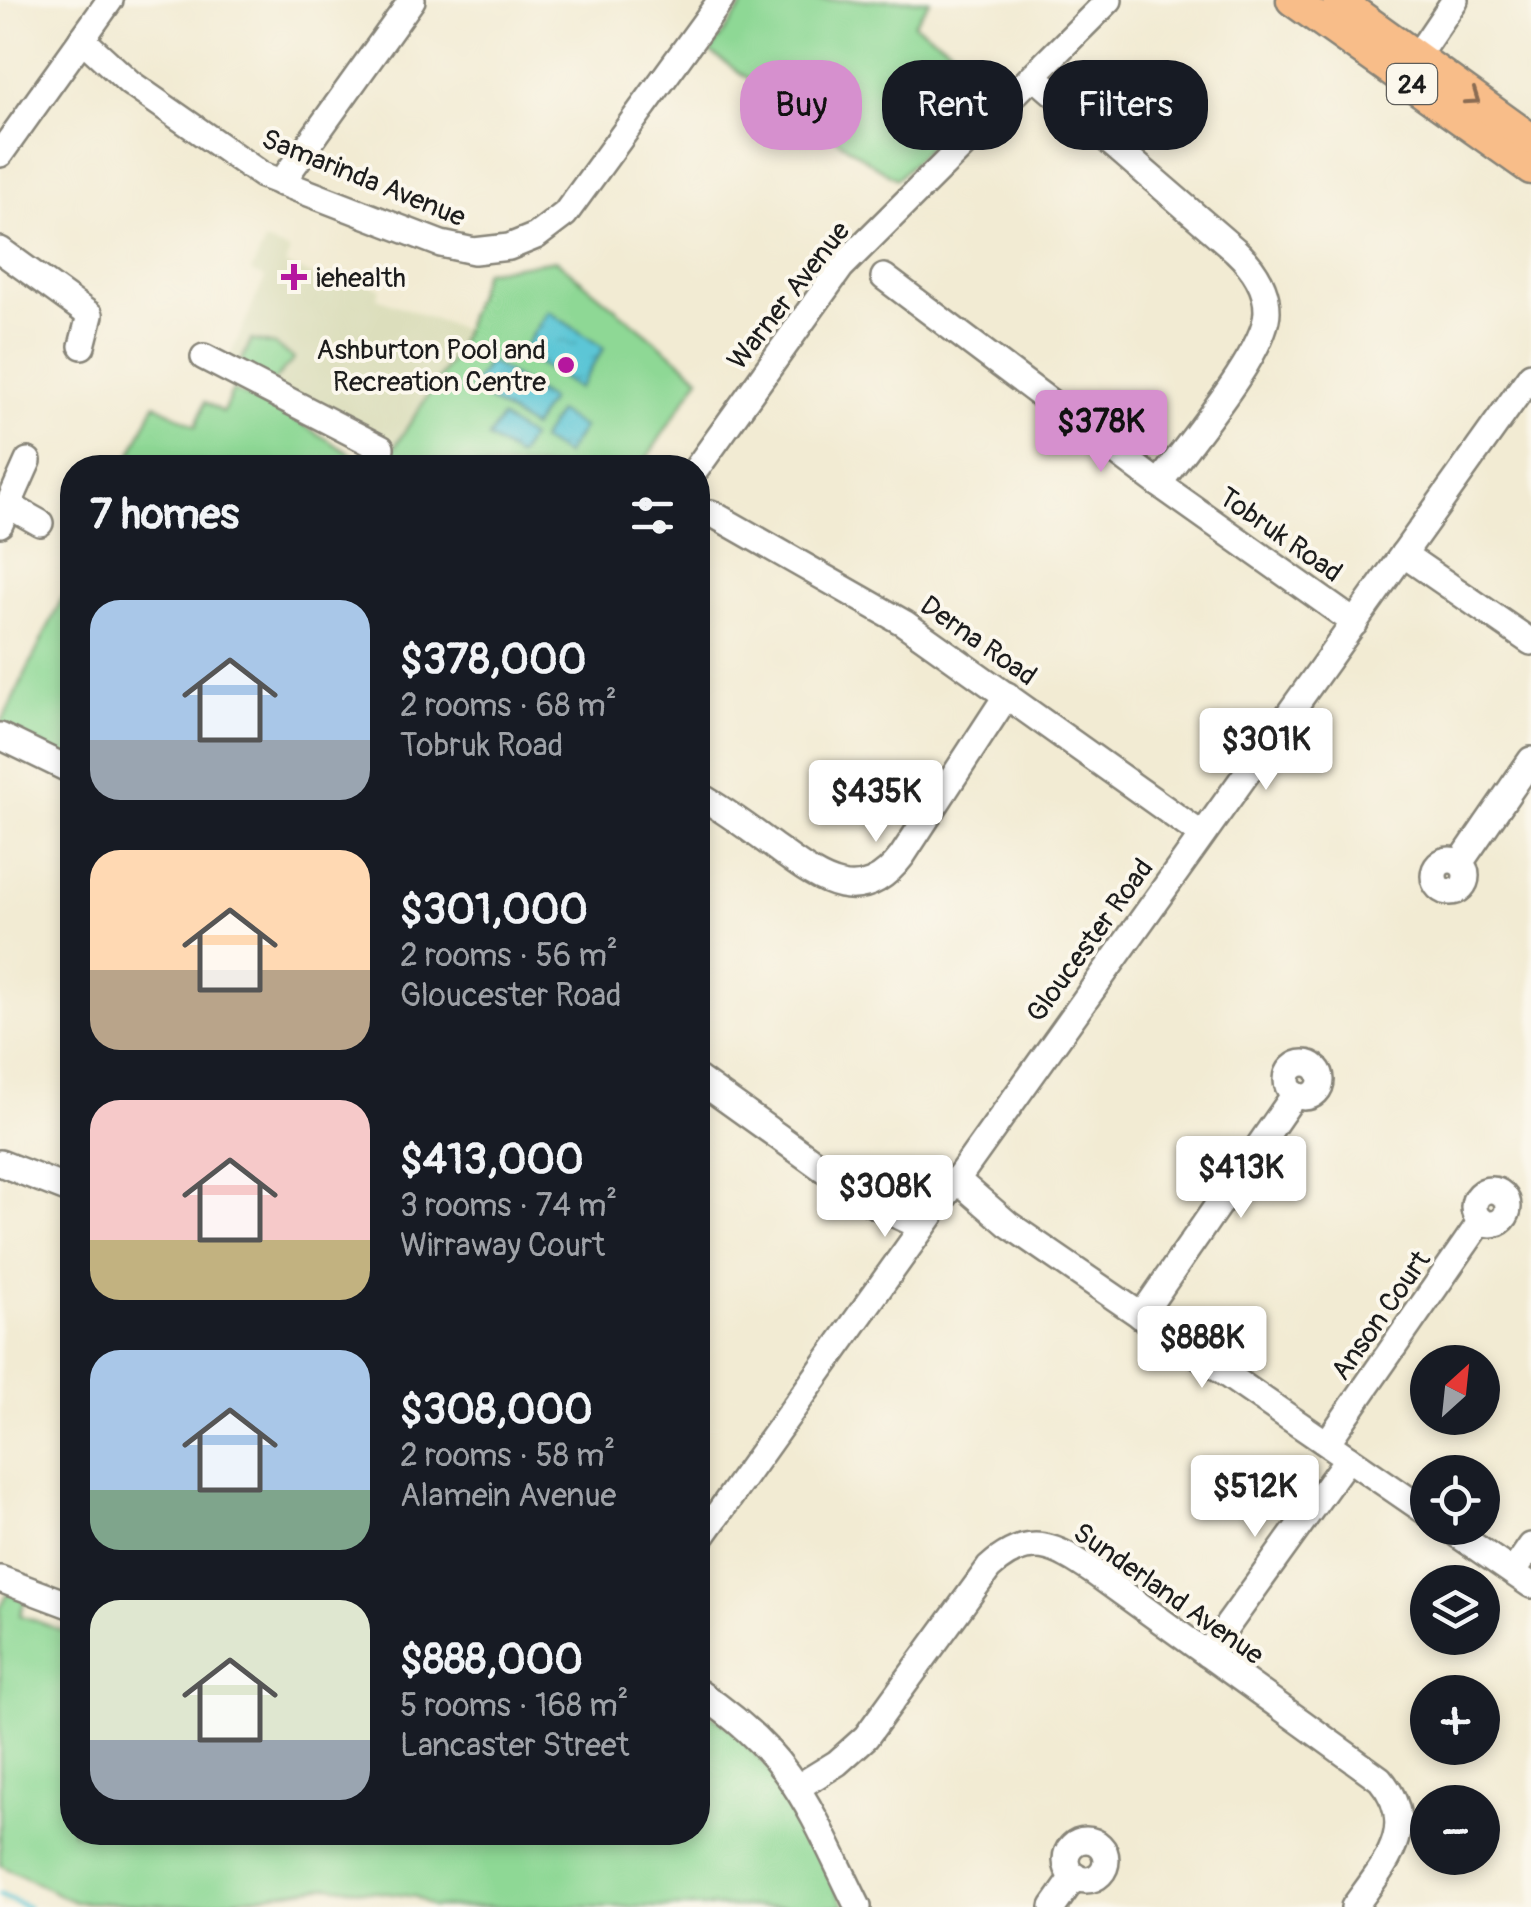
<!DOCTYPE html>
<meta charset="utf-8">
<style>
body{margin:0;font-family:Pangolin,sans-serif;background:#20242c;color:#f1f3f6;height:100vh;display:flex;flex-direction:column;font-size:38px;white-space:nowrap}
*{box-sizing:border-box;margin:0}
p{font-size:32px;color:#9ea1a6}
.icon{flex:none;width:55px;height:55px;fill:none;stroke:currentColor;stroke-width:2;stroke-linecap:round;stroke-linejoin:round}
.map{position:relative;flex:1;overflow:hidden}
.details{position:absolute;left:60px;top:455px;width:650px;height:1390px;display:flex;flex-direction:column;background:#171b24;border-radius:40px;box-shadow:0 5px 15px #0003}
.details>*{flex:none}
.banner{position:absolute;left:740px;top:60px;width:640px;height:90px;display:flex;gap:20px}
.needle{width:65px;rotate:27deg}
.buttons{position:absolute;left:1410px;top:1345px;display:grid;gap:20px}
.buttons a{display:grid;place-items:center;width:90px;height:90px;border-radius:50%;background:#171b24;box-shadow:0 5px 15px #0003;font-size:50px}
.price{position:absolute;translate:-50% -85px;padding:0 22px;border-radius:10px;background:#fff;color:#222;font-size:32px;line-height:65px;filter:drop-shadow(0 2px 5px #0008)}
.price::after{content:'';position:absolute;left:50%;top:60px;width:30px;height:22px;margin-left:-15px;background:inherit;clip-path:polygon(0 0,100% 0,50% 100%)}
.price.selected{background:#d690ce;color:#111}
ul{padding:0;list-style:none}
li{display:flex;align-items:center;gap:30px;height:250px;padding:0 30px}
li span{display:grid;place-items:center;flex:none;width:280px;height:200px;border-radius:30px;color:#555}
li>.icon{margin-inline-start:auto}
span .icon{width:120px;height:120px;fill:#fffc;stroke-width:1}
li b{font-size:42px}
h2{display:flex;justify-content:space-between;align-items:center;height:120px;padding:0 30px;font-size:42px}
.tag{padding:0 35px;border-radius:40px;background:#171b24;box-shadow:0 5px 15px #0003;font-size:35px;line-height:90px}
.tag.selected{background:#d690ce;color:#111}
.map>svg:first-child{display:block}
</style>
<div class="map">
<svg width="1531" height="1907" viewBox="0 0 1531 1907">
<defs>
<pattern id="water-ripples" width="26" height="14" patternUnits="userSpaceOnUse" patternTransform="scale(2.5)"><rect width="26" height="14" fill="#5cc6d6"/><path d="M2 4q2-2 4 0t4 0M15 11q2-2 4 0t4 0" fill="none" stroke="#4faab7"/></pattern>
</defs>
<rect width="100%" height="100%" fill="#fbf7ec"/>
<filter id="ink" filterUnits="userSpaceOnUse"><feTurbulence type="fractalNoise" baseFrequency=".01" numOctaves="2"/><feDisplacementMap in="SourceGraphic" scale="20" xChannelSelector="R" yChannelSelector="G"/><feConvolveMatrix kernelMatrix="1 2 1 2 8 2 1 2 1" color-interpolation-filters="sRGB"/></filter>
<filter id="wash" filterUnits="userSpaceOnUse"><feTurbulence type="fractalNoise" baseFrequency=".0048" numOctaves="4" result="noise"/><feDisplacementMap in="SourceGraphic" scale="40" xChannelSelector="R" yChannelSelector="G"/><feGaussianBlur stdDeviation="2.25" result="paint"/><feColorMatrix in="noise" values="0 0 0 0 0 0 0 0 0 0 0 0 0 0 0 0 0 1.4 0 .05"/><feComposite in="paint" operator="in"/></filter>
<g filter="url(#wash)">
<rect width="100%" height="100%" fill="#f2ebd3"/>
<!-- built -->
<path fill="#dcdebc" d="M 265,242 L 290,251 L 285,265 L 345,287 L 349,276 L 380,288 L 377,298 L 464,330 L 456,352 L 397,444 L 226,365 L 265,278 L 251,272 Z"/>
<!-- green -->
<g fill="#8ed895" stroke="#557a58" stroke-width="2.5">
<path d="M 747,0 L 930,0 L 914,24 L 996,78 L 897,179 L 872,164 L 710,52 Z"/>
<path d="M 556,260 L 700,377 L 641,467 L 381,468 L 456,352 L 484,271 Z"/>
<path d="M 251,340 L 275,345 L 294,359 L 270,385 L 238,370 Z"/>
<path d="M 233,390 L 297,421 L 372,467 L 125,467 L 155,404 L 196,426 L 205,402 L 223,412 Z"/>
<path d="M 72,578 L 72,760 L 0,726 Z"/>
<path d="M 8,1593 L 25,1600 L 20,1615 L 72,1634 L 72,1832 L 698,1832 L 698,1705 L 734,1731 L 787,1789 L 845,1907 L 432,1907 L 416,1897 L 328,1886 L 194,1906 L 74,1902 L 0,1865 L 0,1609 Z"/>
</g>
<!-- water -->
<g fill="url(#water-ripples)" stroke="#3c7179" stroke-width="2.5">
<path d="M 548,311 L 604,348 L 578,389 L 521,352 Z"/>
<path d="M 489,361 L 550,400 L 532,428 L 471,389 Z"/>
<path d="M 558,412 L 583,428 L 565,455 L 540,440 Z"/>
<path d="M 501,418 L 530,438 L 518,457 L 488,438 Z"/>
</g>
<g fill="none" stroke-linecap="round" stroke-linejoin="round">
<!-- stream -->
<path stroke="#5cc6d6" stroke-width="5" d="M 0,1895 L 27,1907"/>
</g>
</g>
<g filter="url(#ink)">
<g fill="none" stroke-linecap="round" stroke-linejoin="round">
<defs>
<g id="minor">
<path d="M 82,39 L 130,83 L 262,175 L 441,244 L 474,251 L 509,247 L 536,236 L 565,214 L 721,0"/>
<path d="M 1407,71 L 1455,0"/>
<path d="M 1035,77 L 1235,250 C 1252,266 1267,286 1267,311 C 1267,352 1185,447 1159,484"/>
<path d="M 0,154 L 110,0"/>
<path d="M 281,183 L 412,0"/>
<path d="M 0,250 L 90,315 L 82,346"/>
<path d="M 884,277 L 1159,484 L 1355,623"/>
<path d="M 204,357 L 381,448"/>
<path d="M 697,468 L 841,267 L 1109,0"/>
<path d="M 8,505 L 40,523"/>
<path d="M 711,513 L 904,623 L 1202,835"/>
<path d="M 0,524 L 28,461"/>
<path d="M 1403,554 L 1531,642"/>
<path d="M 0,736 L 72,771"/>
<path d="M 698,795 C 723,809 746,826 769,843 C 814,875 857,915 902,856 L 1007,695"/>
<circle cx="1450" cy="876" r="16"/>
<path d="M 1460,863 L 1531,760"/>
<circle cx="1304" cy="1080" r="17"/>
<path d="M 698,1079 L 871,1203 L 922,1227"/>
<path d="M 0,1163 L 72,1191"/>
<path d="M 956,1179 L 1008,1224 L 1428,1513"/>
<circle cx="1491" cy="1207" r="17"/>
<path d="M 1141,1316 L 1295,1094"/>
<path d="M 1327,1443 L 1481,1221"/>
<path d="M 1448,1528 L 1531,1585"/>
<path d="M 698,1542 L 1531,375"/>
<path d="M 1513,1572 L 1531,1546"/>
<path d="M 0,1579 L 72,1606"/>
<path d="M 1207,1654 L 1348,1458"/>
<path d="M 698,1692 C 794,1756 809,1808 858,1907"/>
<path d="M 798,1787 L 837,1763 L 866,1737 L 989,1568 C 1029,1531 1056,1546 1095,1573 L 1380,1779 C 1421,1828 1383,1866 1354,1907"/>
<circle cx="1086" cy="1860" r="20"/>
<path d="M 1053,1907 L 1075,1876"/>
</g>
<g id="major">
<path d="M 1292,0 L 1531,169"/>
<path d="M 1338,0 L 1531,139"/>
</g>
</defs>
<!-- minor casing -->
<use href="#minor" stroke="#878478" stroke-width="30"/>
<!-- major casing -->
<use href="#major" stroke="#878478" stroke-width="35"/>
<!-- minor -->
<use href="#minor" stroke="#fff" stroke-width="25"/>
<!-- major -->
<use href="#major" stroke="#f8bd89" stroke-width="30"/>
</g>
<!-- one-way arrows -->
<defs><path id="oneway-chevron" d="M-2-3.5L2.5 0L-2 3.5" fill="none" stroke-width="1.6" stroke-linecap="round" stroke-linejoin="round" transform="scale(2.5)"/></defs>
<use stroke="#8a6c52" href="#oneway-chevron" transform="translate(1473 98) rotate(35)"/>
</g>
<!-- markers -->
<g fill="#b5179e" stroke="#fbf7ec" stroke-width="4">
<path d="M289 262h10v10h10v10h-10v10h-10v-10h-10v-10h10z"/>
<circle cx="566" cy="365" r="10"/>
</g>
<g text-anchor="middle" stroke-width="8" stroke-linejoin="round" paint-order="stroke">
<!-- shield labels -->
<rect fill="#fbf7ec" stroke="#5f5e5a" stroke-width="2.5" x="1387" y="64" width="50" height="40" rx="8"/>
<g font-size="25" font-weight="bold" fill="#1c1c1c">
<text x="1412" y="93">24</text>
</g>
<!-- street labels -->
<g font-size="28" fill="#1c1c1c" stroke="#fbf7ec">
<text transform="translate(364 177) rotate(22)" y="10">Samarinda Avenue</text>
<text transform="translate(788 295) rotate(-52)" y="10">Warner Avenue</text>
<text transform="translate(1281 534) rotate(35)" y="10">Tobruk Road</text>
<text transform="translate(979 640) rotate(35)" y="10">Derna Road</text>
<text transform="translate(1089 940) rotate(-54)" y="10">Gloucester Road</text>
<text transform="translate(1380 1315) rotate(-55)" y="10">Anson Court</text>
<text transform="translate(1169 1593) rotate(35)" y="10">Sunderland Avenue</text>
</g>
<!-- poi labels -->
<g font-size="28" fill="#1c1c1c" stroke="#fbf7ec" text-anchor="start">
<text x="316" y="287">iehealth</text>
<text x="546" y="359" text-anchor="end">Ashburton Pool and<tspan x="546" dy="32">Recreation Centre</tspan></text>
</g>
</g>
</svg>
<div class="buttons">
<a><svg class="needle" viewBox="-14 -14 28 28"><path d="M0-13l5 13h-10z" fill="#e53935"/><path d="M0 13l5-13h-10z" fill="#9ea1a6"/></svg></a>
<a><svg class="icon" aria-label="locate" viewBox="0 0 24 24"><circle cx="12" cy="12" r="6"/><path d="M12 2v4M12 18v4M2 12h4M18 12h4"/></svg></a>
<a><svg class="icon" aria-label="layers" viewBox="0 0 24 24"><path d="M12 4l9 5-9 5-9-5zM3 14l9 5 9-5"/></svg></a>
<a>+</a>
<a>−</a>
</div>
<b class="price selected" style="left:1101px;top:475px">$378K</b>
<b class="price" style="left:1266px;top:793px">$301K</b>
<b class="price" style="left:876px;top:845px">$435K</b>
<b class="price" style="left:1241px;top:1221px">$413K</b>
<b class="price" style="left:885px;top:1240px">$308K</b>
<b class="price" style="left:1202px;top:1391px">$888K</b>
<b class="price" style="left:1255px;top:1540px">$512K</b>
<div class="banner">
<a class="tag selected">Buy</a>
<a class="tag">Rent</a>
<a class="tag">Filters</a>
</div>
<section class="details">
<h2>7 homes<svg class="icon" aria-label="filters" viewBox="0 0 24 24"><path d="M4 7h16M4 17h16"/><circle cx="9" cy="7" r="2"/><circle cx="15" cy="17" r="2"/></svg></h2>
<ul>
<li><span style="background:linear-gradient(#a9c7e8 70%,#9aa5b1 0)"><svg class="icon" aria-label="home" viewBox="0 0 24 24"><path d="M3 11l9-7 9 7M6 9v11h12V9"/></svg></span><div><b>$378,000</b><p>2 rooms · 68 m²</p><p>Tobruk Road</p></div></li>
<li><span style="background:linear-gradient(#ffd9b3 60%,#b9a48a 0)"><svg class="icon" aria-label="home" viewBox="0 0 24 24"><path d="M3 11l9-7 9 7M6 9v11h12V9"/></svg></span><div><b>$301,000</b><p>2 rooms · 56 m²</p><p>Gloucester Road</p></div></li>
<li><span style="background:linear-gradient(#f6c9c9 70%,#c2b280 0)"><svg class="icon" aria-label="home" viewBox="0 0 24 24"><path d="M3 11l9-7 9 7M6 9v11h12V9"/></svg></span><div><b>$413,000</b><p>3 rooms · 74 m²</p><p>Wirraway Court</p></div></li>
<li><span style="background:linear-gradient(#a9c7e8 70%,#7fa58c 0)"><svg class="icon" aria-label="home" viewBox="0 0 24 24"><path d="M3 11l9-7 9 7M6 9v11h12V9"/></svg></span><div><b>$308,000</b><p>2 rooms · 58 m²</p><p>Alamein Avenue</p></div></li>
<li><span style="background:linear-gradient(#dfe7d0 70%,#9aa5b1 0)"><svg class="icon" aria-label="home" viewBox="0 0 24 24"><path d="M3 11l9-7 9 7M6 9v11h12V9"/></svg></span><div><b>$888,000</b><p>5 rooms · 168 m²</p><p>Lancaster Street</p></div></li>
</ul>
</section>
</div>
